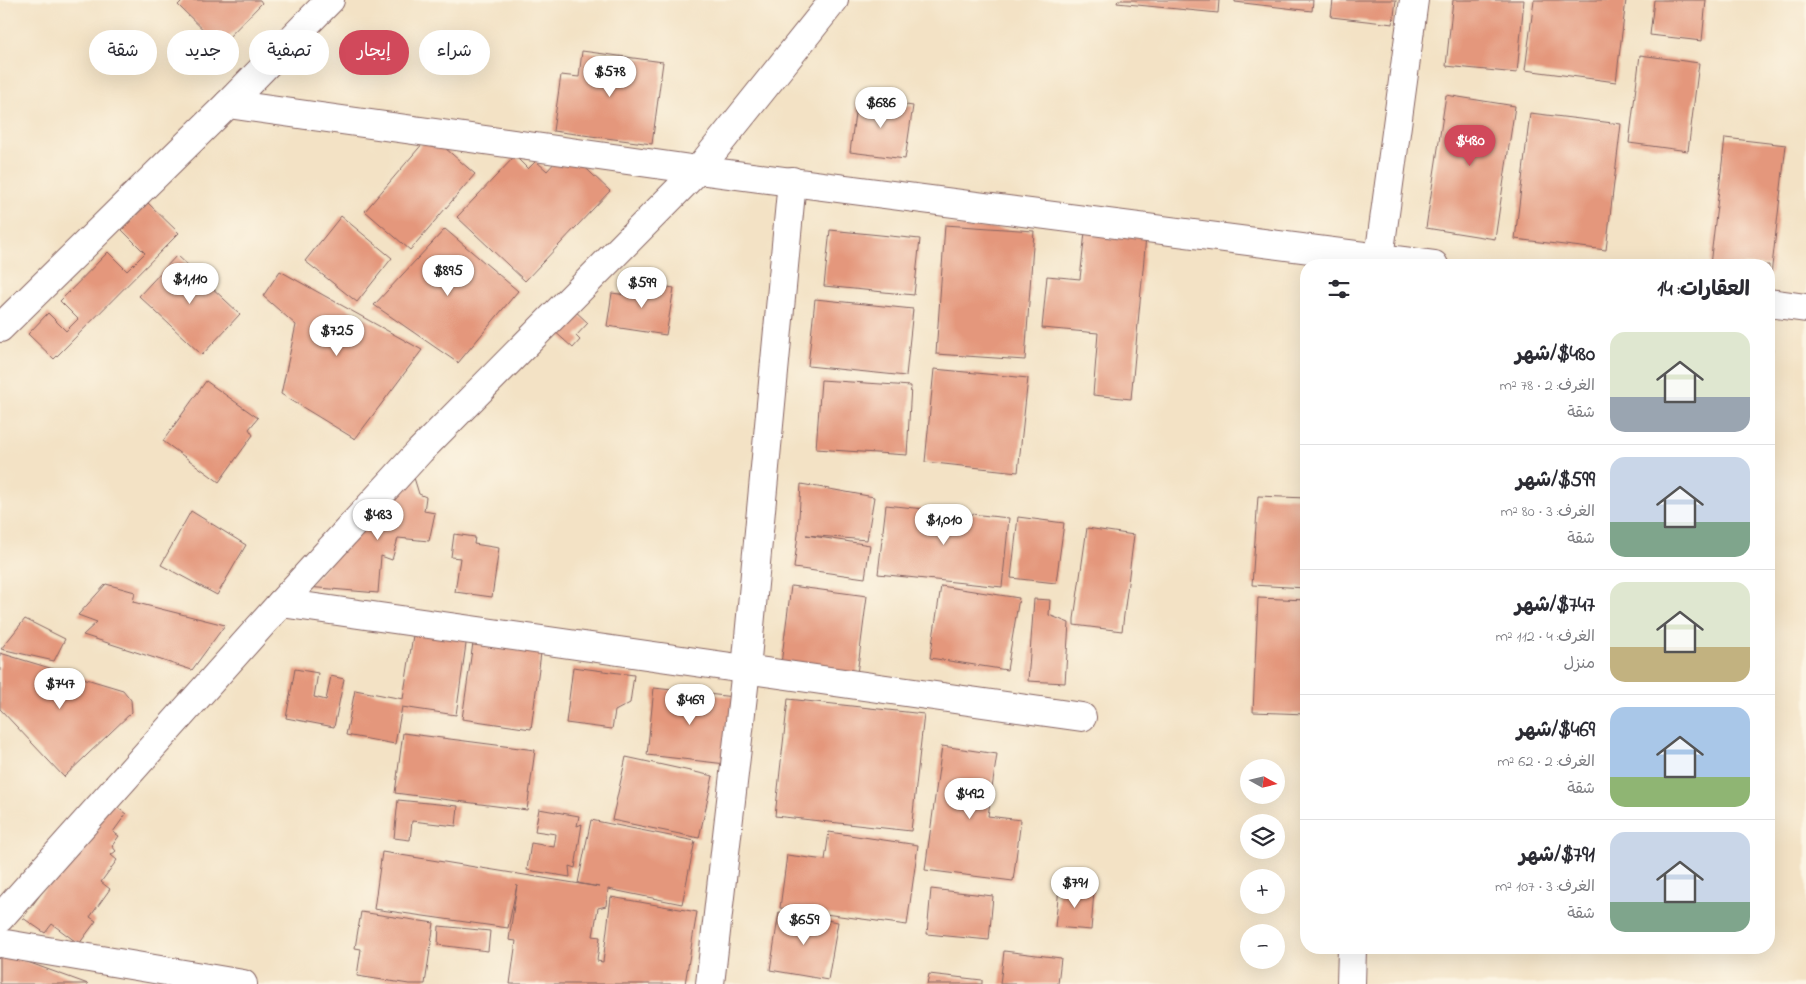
<!DOCTYPE html>
<html lang="ar">
<meta charset="utf-8">
<style>
body{margin:0;font-family:"Indie Flower","Playpen Sans Arabic",sans-serif;background:#f2f2f3;color:#2b2b33;direction:rtl;height:100vh;display:flex;flex-direction:column;font-size:19px;white-space:nowrap}
*{box-sizing:border-box;margin:0}
p{font-size:16px;color:#7c7c81}
.icon{flex:none;width:28px;height:28px;fill:none;stroke:currentColor;stroke-width:2;stroke-linecap:round;stroke-linejoin:round}
.map{position:relative;flex:1;overflow:hidden;direction:ltr}
.sheet{position:absolute;left:1300px;top:259px;width:475px;height:695px;display:flex;flex-direction:column;background:#fff;border-radius:20px;box-shadow:0 5px 20px #0002;direction:rtl}
.sheet>*{flex:none}
.guide{position:absolute;left:15px;top:30px;width:475px;height:45px;direction:rtl;display:flex;gap:10px}
.needle{width:32px;rotate:98deg}
.fabs{position:absolute;left:1240px;top:759px;display:grid;gap:10px}
.fabs a{display:grid;place-items:center;width:45px;height:45px;border-radius:50%;background:#fff;box-shadow:0 5px 20px #0002;font-size:25px}
.price{position:absolute;translate:-50% -42px;padding:0 11px;border-radius:18px;background:#fff;color:#222;font-size:16px;line-height:32px;filter:drop-shadow(0 1px 2px #0008)}
.price::after{content:'';position:absolute;left:50%;top:30px;width:15px;height:11px;margin-left:-8px;background:inherit;clip-path:polygon(0 0,100% 0,50% 100%)}
.price.selected{background:#d1495b;color:#fff}
ul{padding:0;list-style:none}
li{display:flex;align-items:center;gap:15px;height:125px;padding:0 25px}
li+li{border-top:1px solid #e1e1e2}
li span{display:grid;place-items:center;flex:none;width:140px;height:100px;border-radius:15px;color:#555}
li>.icon{margin-inline-start:auto}
span .icon{width:60px;height:60px;fill:#fffc;stroke-width:1}
li b{font-size:21px}
h2{display:flex;justify-content:space-between;align-items:center;height:60px;padding:0 25px;font-size:21px}
.tag{padding:0 18px;border-radius:22px;background:#fff;box-shadow:0 5px 20px #0002;font-size:18px;line-height:45px}
.tag.selected{background:#d1495b;color:#fff}
.map>svg:first-child{display:block}
</style>
<div class="map">
<svg width="1806" height="984" viewBox="0 0 1806 984">
<rect width="100%" height="100%" fill="#fcf5e5"/>
<filter id="ink" filterUnits="userSpaceOnUse"><feTurbulence type="fractalNoise" baseFrequency=".02" numOctaves="2"/><feDisplacementMap in="SourceGraphic" scale="10" xChannelSelector="R" yChannelSelector="G"/><feConvolveMatrix kernelMatrix="1 2 1 2 8 2 1 2 1" color-interpolation-filters="sRGB"/></filter>
<filter id="wash" filterUnits="userSpaceOnUse"><feTurbulence type="fractalNoise" baseFrequency=".0096" numOctaves="4" result="noise"/><feDisplacementMap in="SourceGraphic" scale="20" xChannelSelector="R" yChannelSelector="G"/><feGaussianBlur stdDeviation="1.12" result="paint"/><feColorMatrix in="noise" values="0 0 0 0 0 0 0 0 0 0 0 0 0 0 0 0 0 1.4 0 .05"/><feComposite in="paint" operator="in"/></filter>
<g filter="url(#wash)">
<rect width="100%" height="100%" fill="#f3e2c5"/>
<g id="blocks">
<!-- building -->
<g fill="#e4977c">
<path d="M 183,0 L 260,0 L 262,3 L 220,46 L 178,5 Z"/>
<path d="M 1118,0 L 1219,0 L 1218,13 L 1117,3 Z"/>
<path d="M 1235,0 L 1313,0 L 1312,11 L 1235,2 Z"/>
<path d="M 1333,0 L 1396,0 L 1393,24 L 1331,17 Z"/>
<path d="M 1453,0 L 1524,0 L 1517,73 L 1446,66 Z"/>
<path d="M 1534,0 L 1626,0 L 1616,82 L 1525,70 Z"/>
<path d="M 1654,0 L 1706,0 L 1702,41 L 1650,35 Z"/>
<path d="M 582,51 L 663,62 L 652,144 L 553,131 L 561,75 L 579,77 Z"/>
<path d="M 1640,55 L 1699,63 L 1688,151 L 1629,143 Z"/>
<path d="M 1446,95 L 1515,106 L 1495,239 L 1426,228 Z"/>
<path d="M 857,98 L 913,106 L 905,159 L 850,152 Z"/>
<path d="M 1530,113 L 1621,124 L 1606,250 L 1515,239 Z"/>
<path d="M 430,135 L 475,174 L 410,250 L 365,211 Z"/>
<path d="M 1725,138 L 1786,145 L 1771,275 L 1769,275 L 1769,265 L 1710,265 Z"/>
<path d="M 515,156 L 528,169 L 536,161 L 547,171 L 557,160 L 563,166 L 573,156 L 610,191 L 525,281 L 457,217 Z"/>
<path d="M 148,203 L 179,233 L 54,359 L 28,334 L 48,313 L 66,331 L 78,319 L 60,301 L 108,252 L 127,271 L 145,253 L 122,230 Z"/>
<path d="M 341,216 L 392,258 L 357,302 L 305,261 Z"/>
<path d="M 945,225 L 1034,231 L 1025,360 L 936,354 Z"/>
<path d="M 445,229 L 518,291 L 458,363 L 374,305 Z"/>
<path d="M 830,230 L 920,239 L 914,295 L 824,286 Z"/>
<path d="M 1085,232 L 1146,237 L 1131,399 L 1093,395 L 1098,333 L 1042,328 L 1047,276 L 1080,279 Z"/>
<path d="M 177,255 L 240,314 L 202,355 L 139,296 Z"/>
<path d="M 280,271 L 422,350 L 355,439 L 281,394 L 296,325 L 263,296 Z"/>
<path d="M 630,281 L 674,288 L 666,335 L 607,326 L 612,293 L 627,295 Z"/>
<path d="M 815,299 L 913,309 L 906,376 L 808,366 Z"/>
<path d="M 572,308 L 588,323 L 576,336 L 580,340 L 573,348 L 553,330 Z"/>
<path d="M 1769,342 L 1773,343 L 1770,407 L 1769,407 Z"/>
<path d="M 934,369 L 1028,378 L 1018,472 L 925,462 Z"/>
<path d="M 821,380 L 911,386 L 907,455 L 816,449 Z"/>
<path d="M 206,381 L 258,418 L 249,429 L 253,435 L 219,482 L 163,441 Z"/>
<path d="M 412,471 L 419,494 L 426,497 L 424,511 L 435,513 L 429,541 L 398,538 L 392,560 L 381,556 L 378,593 L 307,587 Z"/>
<path d="M 801,484 L 874,497 L 867,540 L 806,535 L 870,545 L 865,578 L 794,568 L 798,534 Z"/>
<path d="M 1258,496 L 1306,498 L 1306,588 L 1252,585 Z"/>
<path d="M 886,505 L 1009,518 L 1002,587 L 878,574 Z"/>
<path d="M 191,511 L 246,545 L 217,595 L 161,565 Z"/>
<path d="M 1018,517 L 1064,523 L 1056,583 L 1011,578 Z"/>
<path d="M 1087,528 L 1134,535 L 1122,631 L 1074,625 L 1074,619 Z"/>
<path d="M 454,534 L 475,537 L 474,544 L 499,548 L 492,597 L 455,592 L 460,558 L 451,557 Z"/>
<path d="M 106,584 L 135,592 L 133,602 L 225,625 L 192,670 L 83,635 L 97,622 L 78,615 Z"/>
<path d="M 791,586 L 867,596 L 857,674 L 781,664 Z"/>
<path d="M 941,586 L 1019,598 L 1007,670 L 930,658 Z"/>
<path d="M 1258,598 L 1306,600 L 1306,714 L 1253,712 Z"/>
<path d="M 1034,599 L 1050,600 L 1049,615 L 1069,623 L 1065,683 L 1028,681 Z"/>
<path d="M 25,619 L 65,639 L 54,661 L 1,649 Z"/>
<path d="M 414,629 L 467,637 L 456,715 L 402,707 L 395,744 L 346,735 L 355,690 L 403,699 Z"/>
<path d="M 473,643 L 541,653 L 531,729 L 462,719 Z"/>
<path d="M 0,653 L 123,690 L 131,700 L 132,712 L 64,777 L 0,709 Z"/>
<path d="M 573,667 L 634,675 L 630,703 L 615,711 L 612,729 L 566,723 Z"/>
<path d="M 295,669 L 318,673 L 314,697 L 326,700 L 331,676 L 344,679 L 334,727 L 286,718 Z"/>
<path d="M 654,688 L 734,697 L 726,764 L 647,755 Z"/>
<path d="M 788,699 L 924,714 L 911,831 L 775,816 Z"/>
<path d="M 403,733 L 535,750 L 527,810 L 395,793 Z"/>
<path d="M 942,746 L 997,754 L 988,816 L 1021,820 L 1013,881 L 925,870 Z"/>
<path d="M 626,757 L 713,776 L 699,838 L 612,820 Z"/>
<path d="M 398,800 L 458,806 L 456,826 L 412,821 L 410,840 L 394,838 Z"/>
<path d="M 109,801 L 126,814 L 113,832 L 119,836 L 112,846 L 116,851 L 111,855 L 117,860 L 101,882 L 110,889 L 90,917 L 96,921 L 79,944 L 52,924 L 45,933 L 23,918 Z"/>
<path d="M 539,809 L 579,816 L 577,826 L 582,824 L 575,868 L 569,866 L 570,877 L 527,870 L 531,843 L 554,847 L 556,834 L 535,831 Z"/>
<path d="M 591,820 L 695,841 L 682,904 L 608,889 L 606,906 L 598,908 L 593,936 L 600,937 L 597,961 L 603,962 L 611,897 L 697,912 L 685,984 L 510,984 L 516,941 L 509,940 L 517,885 L 508,928 L 374,909 L 382,852 L 599,887 L 578,883 Z"/>
<path d="M 829,832 L 918,845 L 907,925 L 780,908 L 787,855 L 825,860 Z"/>
<path d="M 1059,888 L 1094,891 L 1091,930 L 1055,927 Z"/>
<path d="M 931,889 L 993,896 L 989,940 L 927,934 Z"/>
<path d="M 361,912 L 434,923 L 425,984 L 409,984 L 357,976 L 361,949 L 355,948 Z"/>
<path d="M 779,912 L 838,922 L 828,980 L 770,970 Z"/>
<path d="M 439,926 L 490,931 L 488,951 L 438,945 Z"/>
<path d="M 1004,951 L 1061,958 L 1058,984 L 1000,984 Z"/>
<path d="M 0,952 L 88,984 L 0,984 Z"/>
<path d="M 929,974 L 982,980 L 982,984 L 927,984 Z"/>
</g>
</g>
</g>
<g filter="url(#ink)">
<use href="#blocks" fill-opacity="0" stroke="#856361" stroke-width="1"/>
<g fill="none" stroke-linecap="round" stroke-linejoin="round">
<defs>
<g id="minor">
<path d="M 228,104 L 698,170 L 1434,265"/>
<path d="M 1378,265 L 1414,0"/>
<path d="M 1769,303 L 1806,308"/>
<path d="M 0,328 L 228,104 L 330,0"/>
<path d="M 281,603 L 1082,717"/>
<path d="M 0,918 L 281,603 L 420,451 L 698,170 L 834,0"/>
<path d="M 0,943 L 243,984"/>
<path d="M 710,984 L 746,669 L 792,181"/>
<path d="M 1351,984 L 1352,948"/>
</g>
</defs>
<!-- minor casing -->
<use href="#minor" stroke="#856361" stroke-width="30"/>
<!-- minor -->
<use href="#minor" stroke="#fff" stroke-width="28"/>
</g>
</g>
</svg>
<div class="fabs">
<a><svg class="needle" viewBox="-14 -14 28 28"><path d="M0-13l5 13h-10z" fill="#e53935"/><path d="M0 13l5-13h-10z" fill="#7c7c81"/></svg></a>
<a><svg class="icon" aria-label="layers" viewBox="0 0 24 24"><path d="M12 4l9 5-9 5-9-5zM3 14l9 5 9-5"/></svg></a>
<a>+</a>
<a>−</a>
</div>
<b class="price" style="left:610px;top:98px">$578</b>
<b class="price" style="left:881px;top:129px">$686</b>
<b class="price selected" style="left:1470px;top:167px">$480</b>
<b class="price" style="left:448px;top:297px">$895</b>
<b class="price" style="left:190px;top:305px">$1,110</b>
<b class="price" style="left:642px;top:309px">$599</b>
<b class="price" style="left:337px;top:357px">$725</b>
<b class="price" style="left:378px;top:541px">$483</b>
<b class="price" style="left:944px;top:546px">$1,010</b>
<b class="price" style="left:60px;top:710px">$747</b>
<b class="price" style="left:690px;top:726px">$469</b>
<b class="price" style="left:970px;top:820px">$492</b>
<b class="price" style="left:1075px;top:909px">$791</b>
<b class="price" style="left:804px;top:946px">$659</b>
<div class="guide">
<a class="tag">شراء</a>
<a class="tag selected">إيجار</a>
<a class="tag">تصفية</a>
<a class="tag">جديد</a>
<a class="tag">شقة</a>
</div>
<section class="sheet">
<h2>العقارات: 14<svg class="icon" aria-label="filters" viewBox="0 0 24 24"><path d="M4 7h16M4 17h16"/><circle cx="9" cy="7" r="2"/><circle cx="15" cy="17" r="2"/></svg></h2>
<ul>
<li><span style="background:linear-gradient(#dfe7d0 65%,#9aa5b1 0)"><svg class="icon" aria-label="home" viewBox="0 0 24 24"><path d="M3 11l9-7 9 7M6 9v11h12V9"/></svg></span><div><b>$480/شهر</b><p>الغرف: 2 · 78 m²</p><p>شقة</p></div></li>
<li><span style="background:linear-gradient(#c9d6e8 65%,#7fa58c 0)"><svg class="icon" aria-label="home" viewBox="0 0 24 24"><path d="M3 11l9-7 9 7M6 9v11h12V9"/></svg></span><div><b>$599/شهر</b><p>الغرف: 3 · 80 m²</p><p>شقة</p></div></li>
<li><span style="background:linear-gradient(#dfe7d0 65%,#c2b280 0)"><svg class="icon" aria-label="home" viewBox="0 0 24 24"><path d="M3 11l9-7 9 7M6 9v11h12V9"/></svg></span><div><b>$747/شهر</b><p>الغرف: 4 · 112 m²</p><p>منزل</p></div></li>
<li><span style="background:linear-gradient(#a9c7e8 70%,#8fb573 0)"><svg class="icon" aria-label="home" viewBox="0 0 24 24"><path d="M3 11l9-7 9 7M6 9v11h12V9"/></svg></span><div><b>$469/شهر</b><p>الغرف: 2 · 62 m²</p><p>شقة</p></div></li>
<li><span style="background:linear-gradient(#c9d6e8 70%,#7fa58c 0)"><svg class="icon" aria-label="home" viewBox="0 0 24 24"><path d="M3 11l9-7 9 7M6 9v11h12V9"/></svg></span><div><b>$791/شهر</b><p>الغرف: 3 · 107 m²</p><p>شقة</p></div></li>
</ul>
</section>
</div>
